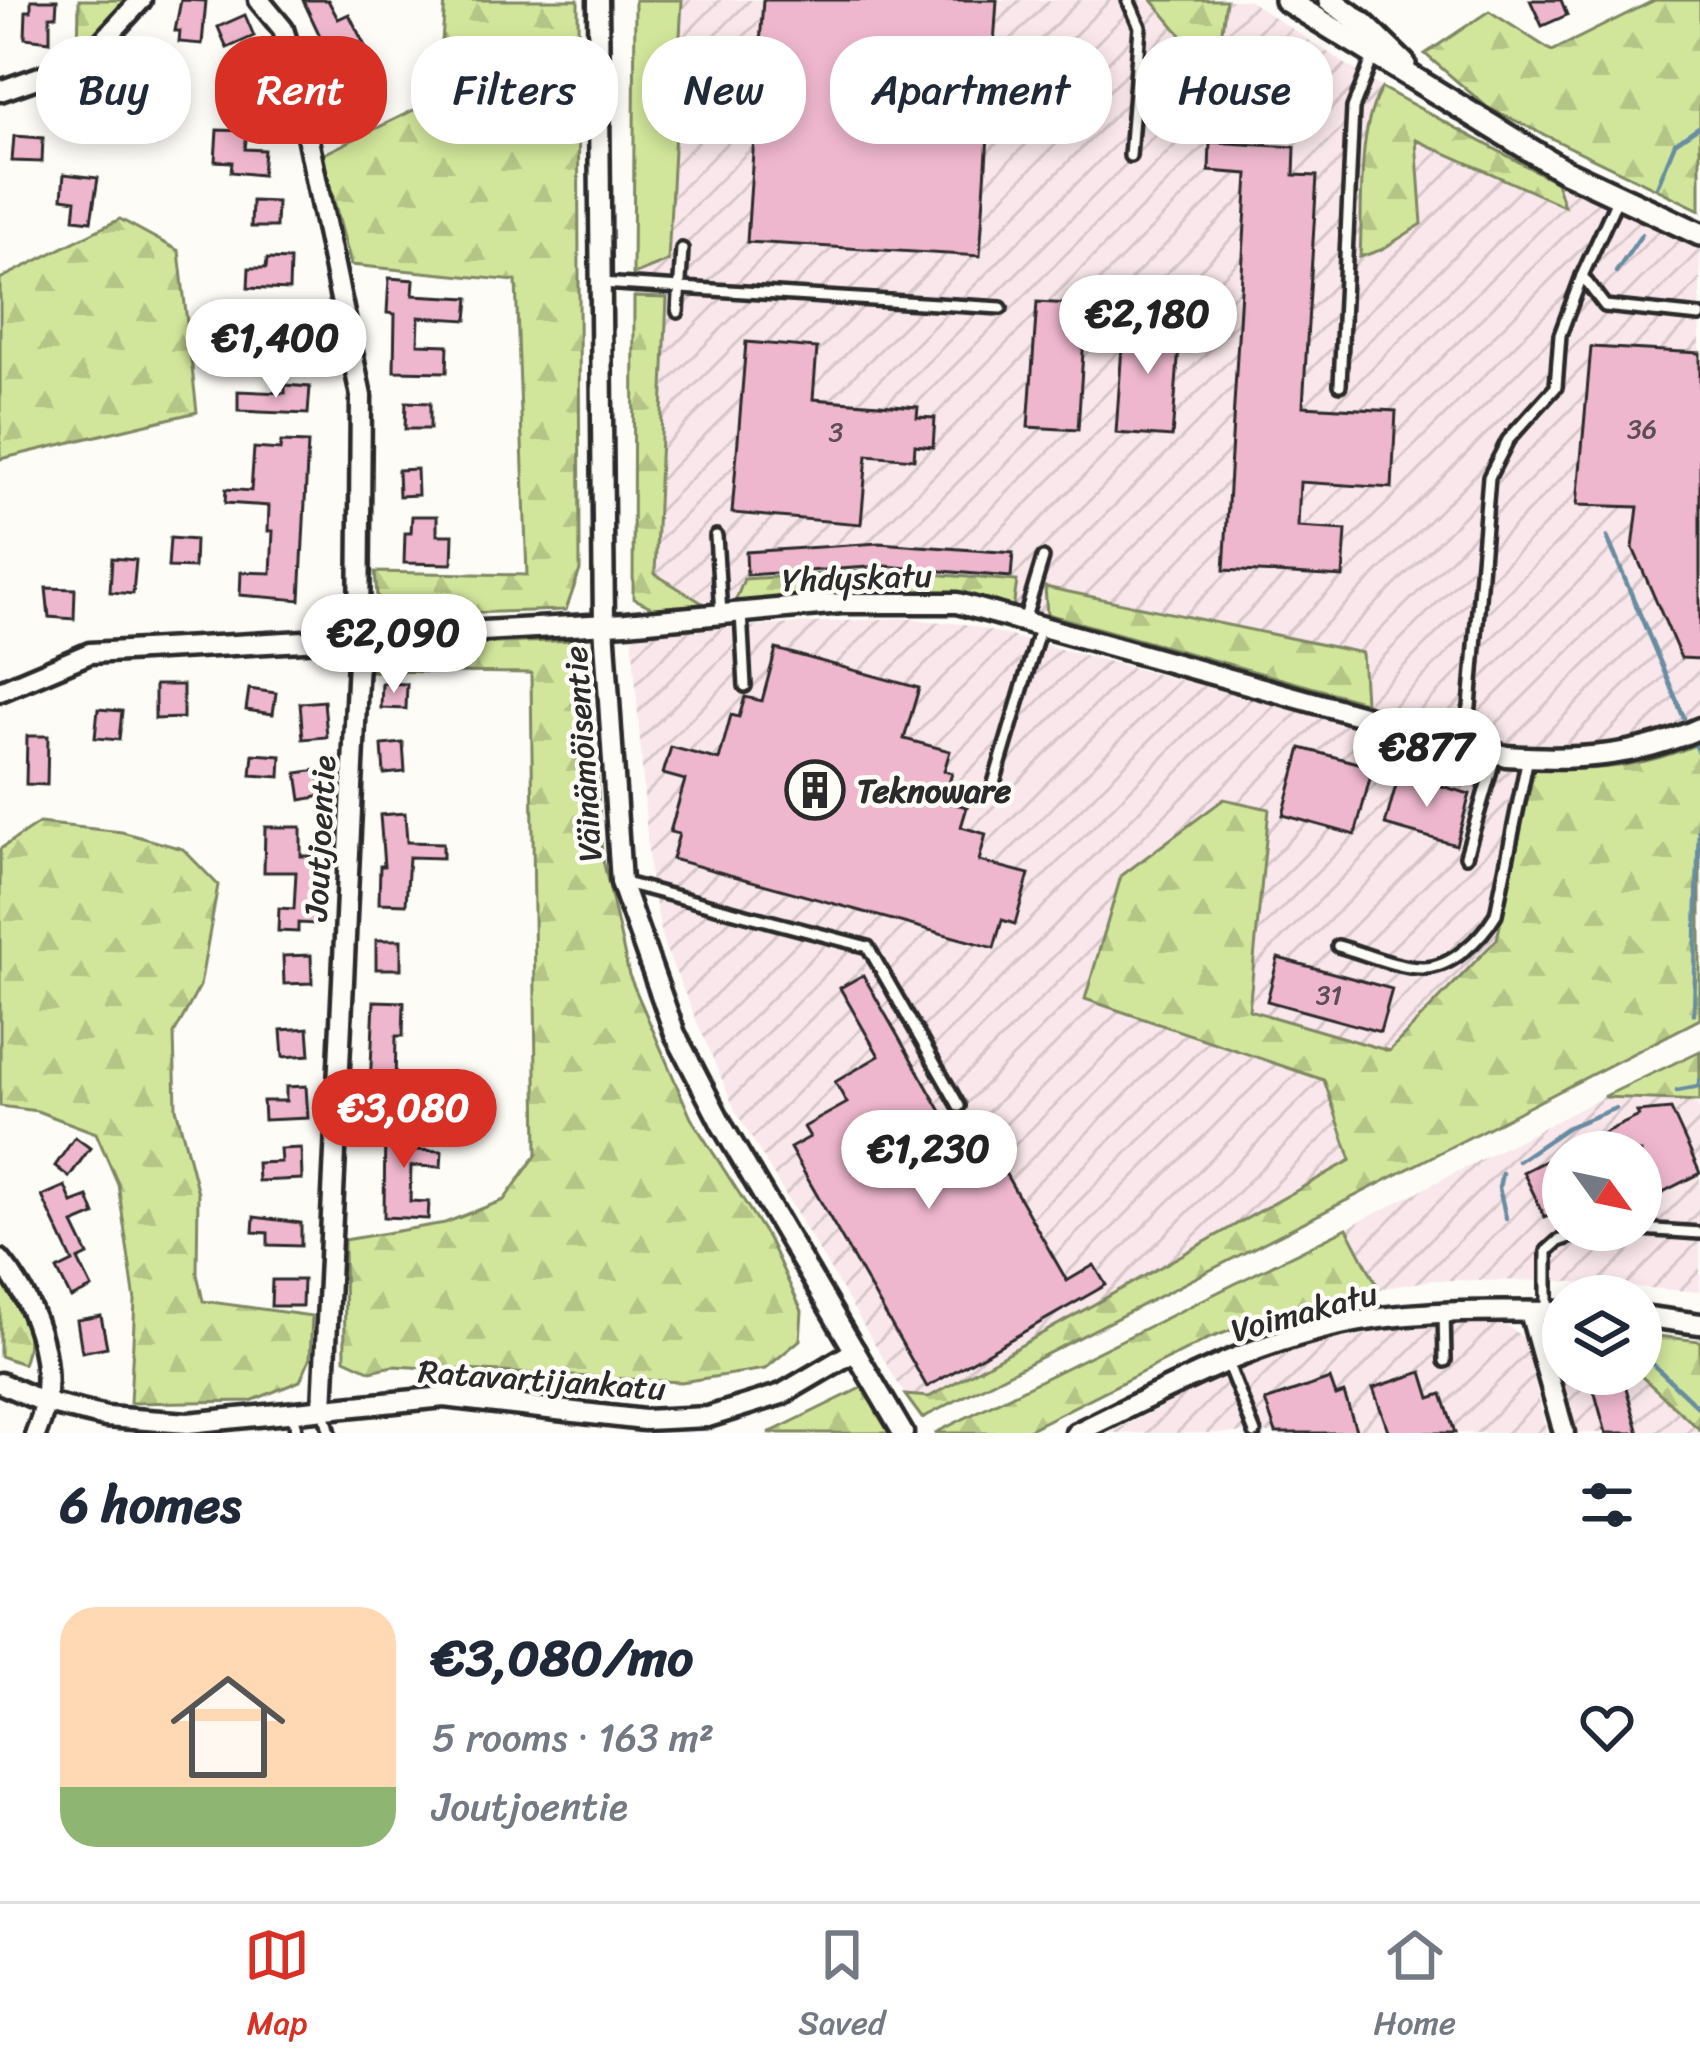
<!DOCTYPE html>
<meta charset="utf-8">
<style>
body{margin:0;font-family:Sriracha,sans-serif;background:#f6f6f7;color:#1f2937;height:100vh;display:flex;flex-direction:column;font-size:45px;white-space:nowrap}
*{box-sizing:border-box;margin:0}
p{font-size:39px;color:#747a83}
.icon{flex:none;width:66px;height:66px;fill:none;stroke:currentColor;stroke-width:2;stroke-linecap:round;stroke-linejoin:round}
.map{position:relative;height:1433px;overflow:hidden}
.panel{display:flex;flex-direction:column;background:#fff;flex:1}
.panel>*{flex:none}
.guide{position:absolute;left:36px;top:36px;width:1629px;height:108px;display:flex;gap:24px}
.needle{width:78px;rotate:123deg}
.controls{position:absolute;left:1542px;top:1131px;display:grid;gap:24px}
.controls a{display:grid;place-items:center;width:120px;height:120px;border-radius:50%;background:#fff;box-shadow:0 6px 18px #0003;font-size:60px}
.price{position:absolute;translate:-50% -102px;padding:0 27px;border-radius:42px;background:#fff;color:#222;font-size:39px;line-height:78px;filter:drop-shadow(0 3px 6px #0008)}
.price::after{content:'';position:absolute;left:50%;top:72px;width:36px;height:27px;margin-left:-18px;background:inherit;clip-path:polygon(0 0,100% 0,50% 100%)}
.price.on{background:#d93025;color:#fff}
ul{padding:0;list-style:none}
li{display:flex;align-items:center;gap:36px;height:300px;padding:0 60px}
li+li{border-top:3px solid #e0e1e3}
li span{display:grid;place-items:center;flex:none;width:336px;height:240px;border-radius:36px;color:#555}
li>.icon{margin-inline-start:auto}
span .icon{width:144px;height:144px;fill:#fffc;stroke-width:1}
li b{font-size:51px}
h2{display:flex;justify-content:space-between;align-items:center;height:144px;padding:0 60px;font-size:51px}
.tag{padding:0 42px;border-radius:48px;background:#fff;box-shadow:0 6px 18px #0003;font-size:42px;line-height:108px}
.tag.on{background:#d93025;color:#fff}
.tab-bar{display:flex;justify-content:space-around;align-items:center;height:168px;border-top:3px solid #e0e1e3;background:#fff;font-size:33px;color:#747a83}
.tab-bar a{display:grid;justify-items:center;gap:6px}
.tab-bar .on{color:#d93025}
.map>svg:first-child{display:block}
</style>
<div class="map">
<svg width="1700" height="1433" viewBox="0 0 1700 1433">
<defs>
<pattern id="industrial-furrows" width="10" height="10" patternUnits="userSpaceOnUse" patternTransform="scale(3)"><rect width="10" height="10" fill="#f9e7eb"/><path d="M-1 1l2-2M0 10L10 0M9 11l2-2" fill="none" stroke="#d6c6ca"/></pattern>
<pattern id="forest-firs" width="22" height="20" patternUnits="userSpaceOnUse" patternTransform="scale(3)"><rect width="22" height="20" fill="#d2e69b"/><path d="M5 1l3.5 6h-7zM16 11l3.5 6h-7z" fill="#b4c586"/></pattern>
</defs>
<rect width="100%" height="100%" fill="#fdfcf7"/>
<filter id="ink" filterUnits="userSpaceOnUse"><feTurbulence type="fractalNoise" baseFrequency=".00833" numOctaves="2"/><feDisplacementMap in="SourceGraphic" scale="24" xChannelSelector="R" yChannelSelector="G"/><feConvolveMatrix kernelMatrix="1 2 1 2 8 2 1 2 1" color-interpolation-filters="sRGB"/></filter>
<g filter="url(#ink)">
<!-- industrial -->
<g fill="url(#industrial-furrows)" fill-rule="evenodd">
<path d="M 682,0 L 1152,0 L 1216,76 L 1226,0 L 1248,0 L 1382,88 L 1373,100 L 1415,139 L 1562,205 L 1556,182 L 1700,244 L 1700,719 L 1612,748 L 1549,751 L 1513,747 L 1365,702 L 1361,652 L 1045,588 L 1047,614 L 1013,609 L 1016,581 L 882,570 L 745,579 L 735,602 L 704,604 L 655,574 L 667,299 L 634,297 L 633,275 L 668,260 Z"/>
<path d="M 900,618 L 964,624 L 1503,764 L 1535,765 L 1497,939 L 1389,1052 L 1249,1010 L 1085,999 L 1324,1080 L 1351,1160 L 929,1397 L 905,1395 L 736,1112 L 664,945 L 650,876 L 632,633 Z"/>
<path d="M 1603,1097 L 1695,1100 L 1700,1111 L 1700,1292 L 1558,1281 L 1433,1280 L 1379,1289 L 1347,1228 ZM 1563,1152 L 1641,1152 L 1641,1230 L 1563,1230 Z"/>
<path d="M 1503,1323 L 1524,1338 L 1547,1433 L 1110,1433 L 1208,1383 L 1304,1346 L 1426,1324 Z"/>
<path d="M 1563,1351 L 1563,1374 L 1639,1374 L 1700,1433 L 1578,1433 L 1563,1377 Z"/>
</g>
<!-- grass -->
<path fill="#d2e69b" stroke="#7e8863" stroke-width="3" d="M 635,0 L 682,0 L 668,261 L 633,275 Z"/>
<!-- forest -->
<g fill="url(#forest-firs)" stroke="#7e8863" stroke-width="3">
<path d="M 79,0 L 132,0 L 78,58 Z"/>
<path d="M 445,0 L 578,0 L 580,570 L 566,610 L 397,615 L 377,596 L 375,572 L 527,575 L 516,281 L 351,265 L 322,155 L 438,98 Z"/>
<path d="M 1152,0 L 1226,0 L 1216,77 Z"/>
<path d="M 1655,0 L 1700,0 L 1700,210 L 1487,107 L 1425,54 L 1489,11 L 1552,51 Z"/>
<path d="M 1382,88 L 1556,182 L 1564,206 L 1416,140 L 1422,224 L 1381,250 L 1360,257 C 1363,210 1356,127 1382,88 Z"/>
<path d="M 120,219 L 179,251 L 197,412 L 0,459 L 0,279 Z"/>
<path d="M 634,297 L 667,298 L 655,574 L 704,604 L 653,608 L 633,598 Z"/>
<path d="M 882,570 L 1017,581 L 1013,609 C 921,590 829,596 735,602 L 744,579 Z"/>
<path d="M 1045,587 L 1362,653 L 1365,702 L 1047,614 Z"/>
<path d="M 578,640 L 589,652 L 602,855 L 629,975 L 691,1118 L 769,1240 L 802,1311 L 800,1340 L 765,1369 L 681,1382 L 393,1366 L 371,1371 L 345,1359 L 344,1240 L 445,1223 L 504,1200 L 537,1154 L 531,673 L 370,671 L 381,658 L 474,644 Z"/>
<path d="M 1700,743 L 1700,1019 L 922,1418 L 905,1395 L 929,1397 L 1351,1160 L 1324,1080 L 1085,999 L 1121,876 L 1224,799 L 1269,809 L 1249,1010 L 1389,1051 L 1497,939 L 1535,765 C 1590,775 1649,765 1700,743 Z"/>
<path d="M 39,823 L 122,832 L 183,849 L 218,885 L 200,986 L 174,1034 L 176,1108 L 198,1193 L 197,1274 L 203,1301 L 312,1316 L 310,1358 L 300,1381 L 251,1401 L 130,1403 L 135,1301 L 118,1184 L 96,1133 L 37,1111 L 0,1106 L 0,849 Z"/>
<path d="M 1700,1051 L 1700,1101 L 1603,1097 Z"/>
<path d="M 1347,1228 L 1379,1289 L 1315,1300 L 1210,1338 L 1022,1433 L 935,1433 Z"/>
<path d="M 0,1274 C 21,1299 36,1332 23,1364 L 0,1356 Z"/>
<path d="M 1641,1334 L 1700,1341 L 1700,1430 L 1639,1374 Z"/>
<path d="M 863,1387 L 890,1433 L 768,1433 L 773,1431 Z"/>
</g>
<g fill="none" stroke-linecap="round" stroke-linejoin="round">
<!-- stream -->
<g stroke="#678da1" stroke-width="4.5">
<path d="M 1657,187 L 1675,143 L 1700,126"/>
<path d="M 1616,272 L 1642,234"/>
<path d="M 1607,537 L 1684,718"/>
<path d="M 1696,746 L 1700,755"/>
<path d="M 1694,1014 L 1700,785"/>
<path d="M 1677,1091 L 1698,1087 L 1700,1080"/>
<path d="M 1518,1161 L 1568,1127 L 1616,1108"/>
<path d="M 1502,1173 L 1499,1188 L 1506,1218"/>
<path d="M 1641,1353 L 1700,1409"/>
</g>
</g>
<!-- building -->
<g fill="#efb7ce" stroke="#2b2b2b" stroke-width="3">
<path d="M 31,0 L 57,0 L 56,16 L 50,16 L 50,41 L 25,38 L 26,11 L 31,11 Z"/>
<path d="M 181,0 L 206,1 L 202,44 L 179,42 L 180,31 L 175,31 Z"/>
<path d="M 303,0 L 328,0 L 338,19 L 349,14 L 369,54 L 336,70 Z"/>
<path d="M 763,0 L 997,0 L 980,256 L 747,242 Z"/>
<path d="M 1530,0 L 1561,0 L 1567,15 L 1542,26 Z"/>
<path d="M 245,15 L 254,36 L 227,48 L 218,27 Z"/>
<path d="M 236,67 L 265,69 L 262,108 L 288,110 L 290,123 L 241,120 L 243,101 L 234,101 Z"/>
<path d="M 361,91 L 372,115 L 350,125 L 339,101 Z"/>
<path d="M 136,108 L 160,109 L 158,144 L 134,143 Z"/>
<path d="M 217,130 L 247,131 L 245,149 L 264,150 L 262,175 L 231,172 L 232,162 L 215,161 Z"/>
<path d="M 14,136 L 43,138 L 42,162 L 12,161 Z"/>
<path d="M 1210,142 L 1295,147 L 1294,175 L 1317,176 L 1303,406 L 1396,411 L 1392,488 L 1300,482 L 1298,527 L 1346,530 L 1343,577 L 1224,570 L 1248,174 L 1209,171 Z"/>
<path d="M 64,174 L 98,178 L 91,221 L 74,219 L 76,200 L 62,198 Z"/>
<path d="M 252,201 L 277,202 L 276,227 L 251,227 Z"/>
<path d="M 267,259 L 290,260 L 289,290 L 248,288 L 249,268 L 266,268 Z"/>
<path d="M 389,278 L 414,280 L 413,295 L 469,298 L 467,320 L 419,317 L 418,344 L 448,345 L 447,372 L 394,371 L 395,314 L 387,313 Z"/>
<path d="M 1037,302 L 1086,305 L 1078,430 L 1028,427 Z"/>
<path d="M 1124,317 L 1181,321 L 1172,437 L 1116,433 Z"/>
<path d="M 259,323 L 289,325 L 288,333 L 302,334 L 301,357 L 273,356 L 273,346 L 257,345 Z"/>
<path d="M 746,342 L 817,348 L 813,399 L 918,407 L 917,417 L 935,418 L 933,447 L 915,445 L 914,459 L 867,455 L 861,524 L 732,513 Z"/>
<path d="M 1591,347 L 1700,353 L 1700,659 L 1681,658 L 1633,548 L 1638,507 L 1577,505 Z"/>
<path d="M 285,385 L 310,387 L 308,414 L 238,411 L 238,391 L 285,393 Z"/>
<path d="M 406,402 L 430,403 L 430,429 L 405,429 Z"/>
<path d="M 281,442 L 308,443 L 300,600 L 240,595 L 241,572 L 271,573 L 273,531 L 268,531 L 269,506 L 225,503 L 226,489 L 251,491 L 254,448 L 280,450 Z"/>
<path d="M 417,469 L 418,495 L 399,496 L 398,470 Z"/>
<path d="M 412,516 L 437,516 L 437,535 L 453,535 L 452,564 L 404,563 L 405,533 L 411,533 Z"/>
<path d="M 170,538 L 195,540 L 194,568 L 168,567 Z"/>
<path d="M 879,543 L 1013,553 L 1011,577 L 885,566 L 747,575 L 746,552 Z"/>
<path d="M 112,558 L 136,560 L 133,594 L 110,592 Z"/>
<path d="M 46,588 L 75,589 L 74,619 L 49,617 Z"/>
<path d="M 776,649 L 919,688 L 904,739 L 950,751 L 944,771 L 952,773 L 944,801 L 967,807 L 961,827 L 986,834 L 979,861 L 1029,874 L 1015,924 L 1002,920 L 994,948 L 672,859 L 679,834 L 670,832 L 685,780 L 663,774 L 671,747 L 719,760 L 731,715 L 739,717 L 745,697 L 762,701 Z"/>
<path d="M 382,683 L 407,684 L 406,709 L 381,708 Z"/>
<path d="M 155,685 L 183,685 L 183,718 L 155,719 Z"/>
<path d="M 249,689 L 276,693 L 273,714 L 246,710 Z"/>
<path d="M 324,701 L 327,737 L 303,739 L 300,703 Z"/>
<path d="M 98,709 L 122,711 L 119,740 L 95,738 Z"/>
<path d="M 27,736 L 48,736 L 47,785 L 26,784 Z"/>
<path d="M 403,743 L 405,772 L 384,774 L 382,745 Z"/>
<path d="M 1301,748 L 1373,767 L 1355,835 L 1283,815 Z"/>
<path d="M 253,754 L 281,756 L 280,777 L 251,775 Z"/>
<path d="M 318,770 L 322,796 L 301,800 L 297,773 Z"/>
<path d="M 1399,774 L 1470,794 L 1456,845 L 1385,825 Z"/>
<path d="M 405,813 L 407,842 L 443,843 L 443,858 L 409,857 L 406,904 L 379,903 L 380,866 L 384,866 L 380,815 Z"/>
<path d="M 265,827 L 301,827 L 301,856 L 314,856 L 316,924 L 298,923 L 298,932 L 278,931 L 279,908 L 294,909 L 296,872 L 264,872 Z"/>
<rect x="376" y="940" width="25" height="29"/>
<path d="M 311,955 L 312,983 L 284,984 L 283,956 Z"/>
<path d="M 1278,958 L 1392,989 L 1380,1032 L 1267,1001 Z"/>
<path d="M 863,975 L 955,1136 L 977,1124 L 1067,1281 L 1094,1265 L 1106,1285 L 927,1387 L 790,1148 L 810,1137 L 804,1127 L 847,1103 L 835,1082 L 879,1056 L 840,988 Z"/>
<path d="M 374,1001 L 404,1002 L 403,1036 L 396,1036 L 395,1088 L 370,1088 Z"/>
<path d="M 308,1028 L 310,1055 L 283,1057 L 281,1030 Z"/>
<path d="M 306,1086 L 308,1118 L 264,1120 L 263,1101 L 286,1101 L 286,1087 Z"/>
<path d="M 1671,1109 L 1700,1173 L 1645,1201 L 1641,1193 L 1641,1152 L 1563,1152 L 1639,1116 L 1637,1112 Z"/>
<path d="M 385,1121 L 415,1123 L 414,1150 L 442,1151 L 441,1167 L 411,1166 L 410,1201 L 429,1202 L 428,1219 L 384,1217 Z"/>
<path d="M 75,1137 L 90,1148 L 69,1177 L 55,1166 Z"/>
<path d="M 301,1148 L 302,1179 L 258,1181 L 257,1163 L 281,1162 L 280,1149 Z"/>
<path d="M 1563,1152 L 1563,1208 L 1545,1217 L 1523,1172 Z"/>
<path d="M 65,1186 L 72,1203 L 88,1197 L 95,1215 L 73,1224 L 88,1255 L 78,1260 L 92,1288 L 71,1298 L 57,1270 L 73,1262 L 42,1196 Z"/>
<path d="M 254,1217 L 301,1223 L 301,1246 L 268,1245 L 268,1233 L 253,1232 Z"/>
<path d="M 272,1280 L 303,1280 L 302,1306 L 271,1306 Z"/>
<path d="M 101,1316 L 107,1347 L 82,1352 L 77,1320 Z"/>
<path d="M 1422,1372 L 1430,1398 L 1442,1394 L 1455,1433 L 1389,1433 L 1373,1388 Z"/>
<path d="M 1622,1374 L 1639,1433 L 1606,1433 L 1592,1383 Z"/>
<path d="M 1330,1379 L 1336,1396 L 1344,1393 L 1357,1433 L 1276,1433 L 1265,1401 Z"/>
</g>
<g fill="none" stroke-linecap="round" stroke-linejoin="round">
<defs>
<g id="service">
<path d="M 1128,0 L 1140,27 L 1130,156"/>
<path d="M 1618,197 L 1582,276 L 1605,306 L 1700,316"/>
<path d="M 601,283 L 1001,308"/>
<path d="M 678,312 L 682,249"/>
<path d="M 1340,385 L 1353,108 L 1373,57"/>
<path d="M 716,536 L 721,614"/>
<path d="M 741,612 L 745,686"/>
<path d="M 1024,621 L 1043,558"/>
<path d="M 1459,743 L 1470,707 L 1489,477 L 1508,440 L 1556,387 L 1560,335 L 1582,276"/>
<path d="M 992,790 L 1041,625"/>
<path d="M 1466,856 L 1496,753"/>
<path d="M 621,882 L 868,947 L 959,1106"/>
<path d="M 1338,946 C 1364,953 1396,968 1422,968 C 1452,969 1482,937 1496,914 L 1528,757"/>
<path d="M 1641,1229 L 1700,1233"/>
<path d="M 1444,1311 L 1445,1361"/>
<path d="M 1547,1312 L 1547,1251 L 1558,1241 L 1589,1230"/>
<path d="M 1227,1362 L 1255,1433"/>
<path d="M 323,1408 L 330,1433"/>
<path d="M 294,1411 L 296,1433"/>
</g>
<g id="minor">
<path d="M 259,0 L 283,29 L 289,48 L 361,396 L 359,638 L 323,1408"/>
<path d="M 598,0 L 604,625 L 621,882 L 675,1034 L 723,1127 L 903,1433"/>
<path d="M 0,91 L 85,61 L 141,0"/>
<path d="M 0,691 L 90,653 L 626,623 L 841,603 L 957,603 L 1506,756 C 1574,761 1637,757 1700,728"/>
<path d="M 0,1260 C 38,1306 61,1375 36,1433"/>
<path d="M 1530,1312 L 1564,1433"/>
<path d="M 1641,1316 L 1700,1324"/>
<path d="M 0,1383 L 46,1403 L 106,1417 L 188,1423 L 444,1397 L 644,1420 L 708,1417 L 782,1394 L 855,1351"/>
<path d="M 1076,1433 C 1167,1389 1259,1338 1360,1321 C 1427,1310 1495,1311 1563,1312"/>
</g>
<g id="tertiary">
<path d="M 1286,0 L 1563,170 L 1700,234"/>
<path d="M 1330,0 L 1363,24 L 1404,64"/>
</g>
</defs>
<!-- service casing -->
<use href="#service" stroke="#2b2b2b" stroke-width="18"/>
<!-- minor casing -->
<use href="#minor" stroke="#2b2b2b" stroke-width="27"/>
<!-- tertiary casing -->
<use href="#tertiary" stroke="#2b2b2b" stroke-width="30"/>
<!-- service -->
<use href="#service" stroke="#fdfcf7" stroke-width="9"/>
<!-- minor -->
<use href="#minor" stroke="#fdfcf7" stroke-width="18"/>
<!-- tertiary -->
<use href="#tertiary" stroke="#fdfcf7" stroke-width="21"/>
</g>
</g>
<!-- icons -->
<defs>
<symbol id="building-ring" viewBox="-11 -11 22 22"><circle r="9.5" fill="#fdfcf7" stroke="#2b2b2b" stroke-width="1.5"/><path d="M-4-6H4V6H1V3H-1V6H-4ZM-2.5-4.3h1.7v1.8h-1.7ZM.8-4.3h1.7v1.8H.8ZM-2.5-1h1.7V.8h-1.7ZM.8-1h1.7V.8H.8Z" fill="#2b2b2b"/></symbol>
</defs>
<g fill-rule="evenodd">
<use href="#building-ring" x="782" y="757" width="66" height="66"/>
</g>
<g text-anchor="middle" stroke-width="9" stroke-linejoin="round" paint-order="stroke">
<!-- number labels -->
<g font-size="27" fill="#5c4e54">
<text x="1642" y="438">36</text>
<text x="836" y="441">3</text>
<text x="1329" y="1004">31</text>
</g>
<!-- street labels -->
<g font-size="33" fill="#2b2b2b" stroke="#fdfcf7">
<text transform="translate(857 577) rotate(-2)" y="12">Yhdyskatu</text>
<text transform="translate(582 754) rotate(-94)" y="12">Väinämöisentie</text>
<text transform="translate(319 838) rotate(-87)" y="12">Joutjoentie</text>
<text transform="translate(1304 1311) rotate(-15)" y="12">Voimakatu</text>
<text transform="translate(542 1379) rotate(4)" y="12">Ratavartijankatu</text>
</g>
<!-- poi labels -->
<g font-size="33" font-weight="bold" fill="#2b2b2b" stroke="#fdfcf7" text-anchor="start">
<text x="857" y="802">Teknoware</text>
</g>
</g>
</svg>
<div class="controls">
<a><svg class="needle" viewBox="-14 -14 28 28"><path d="M0-13l5 13h-10z" fill="#e53935"/><path d="M0 13l5-13h-10z" fill="#747a83"/></svg></a>
<a><svg class="icon" aria-label="layers" viewBox="0 0 24 24"><path d="M12 4l9 5-9 5-9-5zM3 14l9 5 9-5"/></svg></a>
</div>
<b class="price" style="left:1148px;top:377px">€2,180</b>
<b class="price" style="left:276px;top:401px">€1,400</b>
<b class="price" style="left:394px;top:696px">€2,090</b>
<b class="price" style="left:1427px;top:810px">€877</b>
<b class="price on" style="left:404px;top:1171px">€3,080</b>
<b class="price" style="left:929px;top:1212px">€1,230</b>
<div class="guide">
<a class="tag">Buy</a>
<a class="tag on">Rent</a>
<a class="tag">Filters</a>
<a class="tag">New</a>
<a class="tag">Apartment</a>
<a class="tag">House</a>
</div>
</div>
<section class="panel">
<h2>6 homes<svg class="icon" aria-label="filters" viewBox="0 0 24 24"><path d="M4 7h16M4 17h16"/><circle cx="9" cy="7" r="2"/><circle cx="15" cy="17" r="2"/></svg></h2>
<ul>
<li><span style="background:linear-gradient(#ffd9b3 75%,#8fb573 0)"><svg class="icon" aria-label="home" viewBox="0 0 24 24"><path d="M3 11l9-7 9 7M6 9v11h12V9"/></svg></span><div><b>€3,080/mo</b><p>5 rooms · 163 m²</p><p>Joutjoentie</p></div><svg class="icon" aria-label="heart" viewBox="0 0 24 24"><path d="M12 20l-8-8c-3-5 5-10 8-4 3-6 11-1 8 4z"/></svg></li>
</ul>
</section>
<nav class="tab-bar">
<a class="on"><svg class="icon" aria-label="map" viewBox="0 0 24 24"><path d="M3 6l6-2 6 2 6-2v14l-6 2-6-2-6 2zM9 4v14M15 6v14"/></svg>Map</a>
<a><svg class="icon" aria-label="saved" viewBox="0 0 24 24"><path d="M7 4h10v16l-5-4-5 4z"/></svg>Saved</a>
<a><svg class="icon" aria-label="home" viewBox="0 0 24 24"><path d="M3 11l9-7 9 7M6 9v11h12V9"/></svg>Home</a>
</nav>
